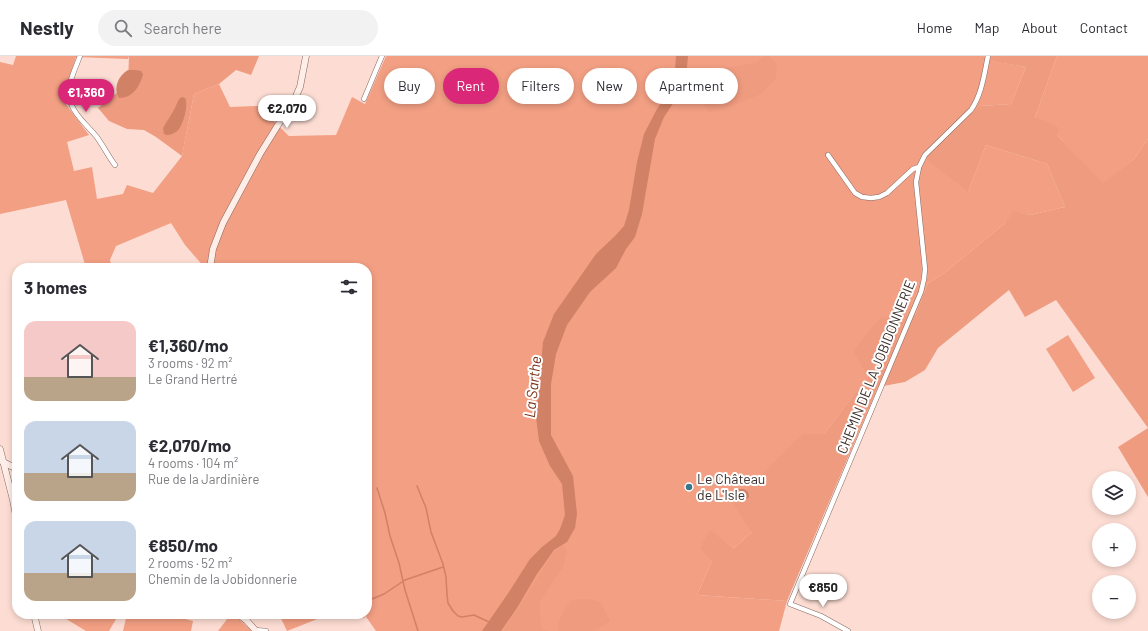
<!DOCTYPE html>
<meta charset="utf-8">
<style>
body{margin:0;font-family:Barlow,sans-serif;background:#f2f2f3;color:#2b2b33;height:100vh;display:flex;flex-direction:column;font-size:15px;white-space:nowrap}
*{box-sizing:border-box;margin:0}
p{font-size:13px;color:#7c7c81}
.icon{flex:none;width:22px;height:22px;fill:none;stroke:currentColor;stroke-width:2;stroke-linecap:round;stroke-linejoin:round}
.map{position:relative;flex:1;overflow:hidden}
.panel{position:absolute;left:12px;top:207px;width:360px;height:356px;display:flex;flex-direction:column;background:#fff;border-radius:16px;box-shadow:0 2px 6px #0003}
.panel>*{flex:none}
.guide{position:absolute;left:384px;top:12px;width:380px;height:36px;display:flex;gap:8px}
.controls{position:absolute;left:1092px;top:415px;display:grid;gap:8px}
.controls a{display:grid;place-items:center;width:44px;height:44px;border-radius:50%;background:#fff;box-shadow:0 2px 6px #0003;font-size:20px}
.price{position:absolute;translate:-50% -34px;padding:0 9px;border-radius:14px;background:#fff;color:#222;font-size:13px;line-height:26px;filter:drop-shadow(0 1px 2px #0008)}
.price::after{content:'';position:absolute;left:50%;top:24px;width:12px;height:9px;margin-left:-6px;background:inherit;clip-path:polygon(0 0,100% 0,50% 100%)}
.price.on{background:#db2777;color:#fff}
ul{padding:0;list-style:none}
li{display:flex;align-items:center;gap:12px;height:100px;padding:0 12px}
li span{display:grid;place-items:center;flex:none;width:112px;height:80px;border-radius:12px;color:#555}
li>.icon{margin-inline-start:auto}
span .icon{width:48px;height:48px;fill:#fffc;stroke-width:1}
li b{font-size:17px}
h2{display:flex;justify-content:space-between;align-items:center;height:48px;padding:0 12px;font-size:17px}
.tag{padding:0 14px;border-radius:18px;background:#fff;box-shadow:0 2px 6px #0003;font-size:14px;line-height:36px}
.tag.on{background:#db2777;color:#fff}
header{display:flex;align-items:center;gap:24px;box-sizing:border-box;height:56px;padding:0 20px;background:#fff;border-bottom:1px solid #e1e1e2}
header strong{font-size:19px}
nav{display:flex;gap:22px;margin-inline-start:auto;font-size:14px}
.search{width:280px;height:36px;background:#f2f2f3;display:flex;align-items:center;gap:10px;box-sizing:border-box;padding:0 14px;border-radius:22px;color:#7c7c81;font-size:15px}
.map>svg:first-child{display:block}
</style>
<header>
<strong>Nestly</strong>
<div class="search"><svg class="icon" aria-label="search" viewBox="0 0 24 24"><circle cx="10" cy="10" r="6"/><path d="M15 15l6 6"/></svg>Search here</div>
<nav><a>Home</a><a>Map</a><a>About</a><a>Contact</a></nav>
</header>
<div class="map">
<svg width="1148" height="575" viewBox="0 0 1148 575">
<rect width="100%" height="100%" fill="#fdddd3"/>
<!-- green -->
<g fill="#f29f83">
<path d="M 16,0 L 129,0 L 128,3 L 76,1 L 62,43 L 89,79 L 67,86 L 74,115 L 92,111 L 97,143 L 123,138 L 127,129 L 153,137 L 182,100 L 194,38 L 219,28 L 230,51 L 258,50 L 289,80 L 336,79 L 352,41 L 365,48 L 386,0 L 992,0 L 992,5 L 1026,11 L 1011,48 L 980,50 L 968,136 L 986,89 L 1047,108 L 1065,151 L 1030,159 L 1013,156 L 1004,168 L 943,218 L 928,227 L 915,259 L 824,378 L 802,378 L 752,476 L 734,492 L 710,475 L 712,505 L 697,539 L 787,545 L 779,575 L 376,575 L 364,558 L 367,558 L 367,212 L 205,212 L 185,189 L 171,167 L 116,190 L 110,204 L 112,212 L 86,212 L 66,144 L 0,158 L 0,6 L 13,9 Z"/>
<path d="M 1057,0 L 1148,0 L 1148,83 L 1134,103 L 1103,128 L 1057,79 L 1035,61 Z"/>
<path d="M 1068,279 L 1095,322 L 1073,336 L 1046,293 Z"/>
<path d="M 58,558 L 119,558 L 109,575 L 86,575 Z"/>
<path d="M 127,558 L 166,558 L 193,565 L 191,575 L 123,575 Z"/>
<path d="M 231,558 L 233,558 L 252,575 L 218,575 Z"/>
<path d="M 279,558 L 330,558 L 287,575 Z"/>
</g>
<!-- forest -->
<g fill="#ef9b80">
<path d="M 129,0 L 259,0 L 251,19 L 236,14 L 219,28 L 194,38 L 182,100 L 156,81 L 144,74 L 127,73 L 109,65 L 98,52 L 128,28 Z"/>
<path d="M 764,0 L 769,0 L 777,9 L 776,22 L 761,38 L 734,49 L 709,56 L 700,43 L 703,29 L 709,15 L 756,7 Z"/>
<path d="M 992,0 L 1057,0 L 1035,61 L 1059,72 L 1057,79 L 1103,127 L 1134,103 L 1148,83 L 1148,441 L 1118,391 L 1148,372 L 1056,244 L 1025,261 L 1009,234 L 938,292 L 925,314 L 905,326 L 878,331 L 787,545 L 697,539 L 712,505 L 700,492 L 710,474 L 734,492 L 752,476 L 733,448 L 802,378 L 824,378 L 868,320 L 853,295 L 880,262 L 915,259 L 928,227 L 943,218 L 1004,168 L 1013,155 L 1030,159 L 1065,151 L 1047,108 L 986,89 L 968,136 L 926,103 L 980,50 L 1011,48 L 1026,11 L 991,5 Z"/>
<path d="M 564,489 L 567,495 L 563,511 L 540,545 L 540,561 L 542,573 L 548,575 L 502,575 L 520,550 L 540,517 L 556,494 Z"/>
<path d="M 581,543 L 590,543 L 600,546 L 610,565 L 595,575 L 558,575 C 558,562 564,555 571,545 Z"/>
</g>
<!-- water -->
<g fill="#d18165">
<path d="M 676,0 L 688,0 L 686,22 L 678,40 L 664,61 L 655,83 L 642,158 L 635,181 L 626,193 L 616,212 L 590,236 L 567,269 L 556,298 L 551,328 L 551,379 L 573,420 L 577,458 L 575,472 L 567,486 L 554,494 L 537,518 L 517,552 L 501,575 L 482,575 L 509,536 L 530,503 L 542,491 L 556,480 L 560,473 L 565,459 L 562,428 L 550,410 L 539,385 L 536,361 L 543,286 L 554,258 L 596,198 L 615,180 L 624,170 L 629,154 L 637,106 L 644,78 L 657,53 L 671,32 L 675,14 Z"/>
<path d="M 128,14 L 135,14 L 141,15 L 143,18 C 140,30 133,42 119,42 C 113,32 118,20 128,14 Z"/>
<path d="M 182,41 L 185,42 C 189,48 183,72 176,76 C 173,78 170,79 167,79 L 164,78 L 163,72 L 174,54 L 179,43 Z"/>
<path d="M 739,433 L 744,433 L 748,436 L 749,441 L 745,444 L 742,445 C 737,442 734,441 729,443 L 727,442 L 727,437 Z"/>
</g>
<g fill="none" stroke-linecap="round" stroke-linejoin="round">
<!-- stream -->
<g stroke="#d18165" stroke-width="1.5">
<path d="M 417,430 L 426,452 L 431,476 L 443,508 L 446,521 L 447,539 L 448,547 L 453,555 L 458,560 L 462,561 L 474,559 L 489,566"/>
<path d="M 377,432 L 385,457 L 390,480 L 399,507 L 405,534 L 418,575"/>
<path d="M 367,545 L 384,538 L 405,524 L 443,511"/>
<path d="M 363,558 L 364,561"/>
</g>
<defs>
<g id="street">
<path d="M 80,0 C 76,10 70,23 69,33 C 67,53 84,66 96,80 C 103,89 108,100 115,109"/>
<path d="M 364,43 L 382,0"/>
<path d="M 828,99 L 855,137 L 862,141 L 871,142 L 879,141 L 887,137 L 913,113 L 919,111"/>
<path d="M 255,574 L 266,575"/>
<path d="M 848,575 L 821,560 L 790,548 L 921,236 L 924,223 L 925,213 L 916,126 L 919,111 L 925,99 L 971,54 C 982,38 984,19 988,0"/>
</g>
<g id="secondary">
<path d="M 210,212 L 213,193 L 223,167 L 260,98 L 296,40 L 300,31 L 306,0"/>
<path d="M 0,393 L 13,444 L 17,465"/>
<path d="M 3,406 L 17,413"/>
<path d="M 34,558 L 38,575"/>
<path d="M 238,558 L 247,565 L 256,575"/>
</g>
</defs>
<!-- street casing -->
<use href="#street" stroke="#846960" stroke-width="5.5"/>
<!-- secondary casing -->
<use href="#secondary" stroke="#846960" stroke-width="7"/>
<!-- street -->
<use href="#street" stroke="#fff" stroke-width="4.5"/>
<!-- secondary -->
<use href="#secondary" stroke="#ffede7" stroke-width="6"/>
</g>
<!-- markers -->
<circle fill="#36778a" stroke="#fff" stroke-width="1.5" cx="689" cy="431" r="4"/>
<g text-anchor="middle" stroke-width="4" stroke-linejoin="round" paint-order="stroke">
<!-- street labels -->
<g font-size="14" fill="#3b2f2b" stroke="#fff">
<text transform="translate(876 311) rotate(-68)" y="5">CHEMIN DE LA JOBIDONNERIE</text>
</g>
<!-- poi labels -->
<g font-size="14" fill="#3b2f2b" stroke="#fff" text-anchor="start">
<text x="697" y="428">Le Château<tspan x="697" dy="16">de L'Isle</tspan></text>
</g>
<!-- water labels -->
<g font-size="15" font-style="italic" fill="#7a3015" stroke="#fff">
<text transform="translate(533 331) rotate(-84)" y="5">La Sarthe</text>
</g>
</g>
</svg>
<div class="controls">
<a><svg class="icon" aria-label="layers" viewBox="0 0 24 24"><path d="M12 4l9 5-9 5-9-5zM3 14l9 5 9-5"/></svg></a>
<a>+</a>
<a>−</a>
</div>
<b class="price on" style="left:86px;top:57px">€1,360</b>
<b class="price" style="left:287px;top:73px">€2,070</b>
<b class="price" style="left:823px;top:552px">€850</b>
<div class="guide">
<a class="tag">Buy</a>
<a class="tag on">Rent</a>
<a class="tag">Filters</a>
<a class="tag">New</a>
<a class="tag">Apartment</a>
</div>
<section class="panel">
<h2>3 homes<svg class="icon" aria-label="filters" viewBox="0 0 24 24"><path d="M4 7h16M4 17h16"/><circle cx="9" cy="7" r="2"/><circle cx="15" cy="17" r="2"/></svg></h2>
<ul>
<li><span style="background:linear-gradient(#f6c9c9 70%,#b9a48a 0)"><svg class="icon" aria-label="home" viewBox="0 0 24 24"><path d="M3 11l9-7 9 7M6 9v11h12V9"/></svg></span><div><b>€1,360/mo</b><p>3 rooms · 92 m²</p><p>Le Grand Hertré</p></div></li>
<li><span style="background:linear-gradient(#c9d6e8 65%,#b9a48a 0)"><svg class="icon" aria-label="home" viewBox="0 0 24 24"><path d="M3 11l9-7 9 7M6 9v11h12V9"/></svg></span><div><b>€2,070/mo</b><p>4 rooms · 104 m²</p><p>Rue de la Jardinière</p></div></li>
<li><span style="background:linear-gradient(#c9d6e8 65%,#b9a48a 0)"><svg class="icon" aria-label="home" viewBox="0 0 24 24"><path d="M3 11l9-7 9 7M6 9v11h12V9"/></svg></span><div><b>€850/mo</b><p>2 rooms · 52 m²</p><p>Chemin de la Jobidonnerie</p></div></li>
</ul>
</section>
</div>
